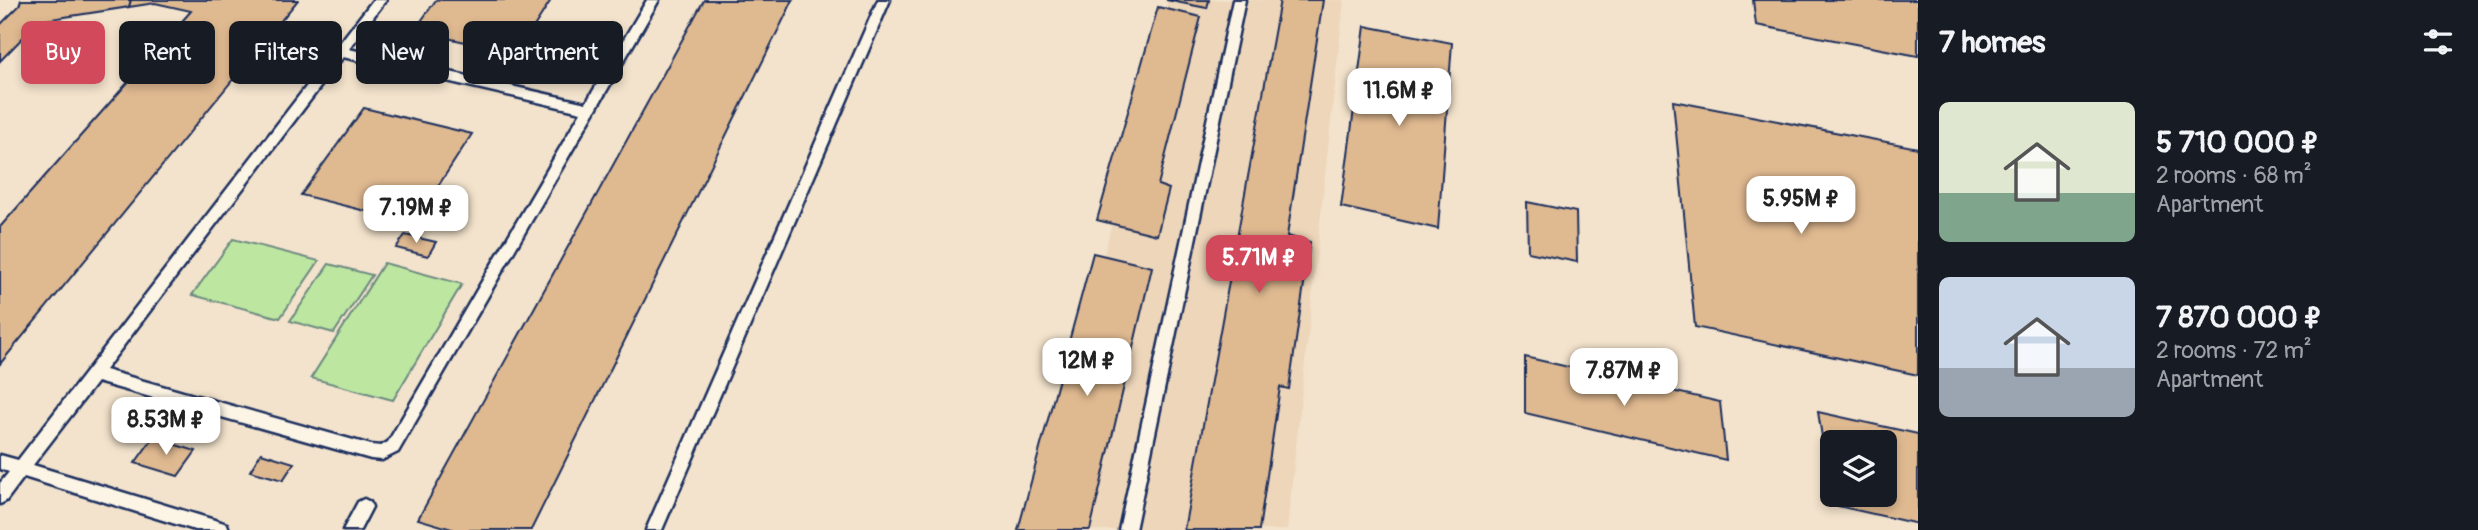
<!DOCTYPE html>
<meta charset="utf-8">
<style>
body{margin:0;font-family:Pangolin,sans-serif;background:#242831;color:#f1f3f6;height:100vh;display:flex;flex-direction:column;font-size:26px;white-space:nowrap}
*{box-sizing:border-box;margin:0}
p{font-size:23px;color:#9ea1a6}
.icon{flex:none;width:38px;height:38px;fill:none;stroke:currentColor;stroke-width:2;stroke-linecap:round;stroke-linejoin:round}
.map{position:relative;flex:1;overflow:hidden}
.details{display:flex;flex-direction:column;background:#171b24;width:560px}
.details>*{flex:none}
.top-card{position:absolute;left:21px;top:21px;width:665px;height:63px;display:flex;gap:14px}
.buttons{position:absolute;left:1820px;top:430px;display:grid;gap:14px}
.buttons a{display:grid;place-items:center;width:77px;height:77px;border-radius:10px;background:#171b24;box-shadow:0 4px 10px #0003;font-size:35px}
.price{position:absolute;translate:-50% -60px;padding:0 16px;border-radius:14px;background:#fff;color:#222;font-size:23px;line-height:46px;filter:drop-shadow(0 2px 4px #0008)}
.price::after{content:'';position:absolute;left:50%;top:42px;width:21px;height:16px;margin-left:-10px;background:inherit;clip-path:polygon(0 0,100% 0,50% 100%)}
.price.active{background:#d1495b;color:#fff}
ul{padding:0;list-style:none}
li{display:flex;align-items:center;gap:21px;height:175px;padding:0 21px}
li span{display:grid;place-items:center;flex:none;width:196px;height:140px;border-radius:10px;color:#555}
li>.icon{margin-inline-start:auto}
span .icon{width:84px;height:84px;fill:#fffc;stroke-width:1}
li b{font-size:30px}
h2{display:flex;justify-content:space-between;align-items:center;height:84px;padding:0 21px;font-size:30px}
.chip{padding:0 24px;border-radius:10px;background:#171b24;box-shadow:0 4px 10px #0003;font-size:24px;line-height:63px}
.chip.active{background:#d1495b;color:#fff}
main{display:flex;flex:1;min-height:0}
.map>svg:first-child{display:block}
</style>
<main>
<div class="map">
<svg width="1918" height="530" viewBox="0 0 1918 530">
<rect width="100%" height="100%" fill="#f3e3cc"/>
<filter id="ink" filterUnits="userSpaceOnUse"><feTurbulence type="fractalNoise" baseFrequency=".0143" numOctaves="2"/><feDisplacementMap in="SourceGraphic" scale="14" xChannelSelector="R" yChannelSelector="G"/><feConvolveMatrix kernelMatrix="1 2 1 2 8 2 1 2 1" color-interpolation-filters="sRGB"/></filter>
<g filter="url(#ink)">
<!-- built -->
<path fill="#edd6ba" d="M 1168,0 L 1344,0 L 1287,530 L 1035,530 Z"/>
<!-- green -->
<g fill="#bde6a1" stroke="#6c8a80" stroke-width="2">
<path d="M 233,239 L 319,261 L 280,318 L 192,295 Z"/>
<path d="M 384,263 L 462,284 L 393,400 L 311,378 Z"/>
<path d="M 329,264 L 372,275 L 334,333 L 290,321 Z"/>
</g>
<!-- building -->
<g fill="#dfb990" stroke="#1b2f5e" stroke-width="2" fill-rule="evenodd">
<path d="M 21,0 L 131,0 L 129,7 L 39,21 L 0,61 L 0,25 L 19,6 Z"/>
<path d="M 131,0 L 298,0 L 0,364 L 0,227 L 191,11 L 155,3 L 129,7 Z"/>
<path d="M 436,0 L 551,0 L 517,53 L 414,31 Z"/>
<path d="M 704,0 L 793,0 L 531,530 L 455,530 L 418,519 Z"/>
<path d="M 1166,0 L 1209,0 L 1207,8 Z"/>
<path d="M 1280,0 L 1323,0 L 1287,236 L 1310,242 L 1289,389 L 1280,387 L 1259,530 L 1184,530 Z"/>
<path d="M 1753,0 L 1918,0 L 1918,56 L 1756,25 Z"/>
<path d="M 1158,7 L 1201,17 L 1158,185 L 1169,189 L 1157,235 L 1097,220 Z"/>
<path d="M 1365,26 L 1452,43 L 1438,229 L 1341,207 Z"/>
<path d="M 1673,101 L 1918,148 L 1918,375 L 1695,327 Z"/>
<path d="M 364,108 L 472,134 L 414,223 L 301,195 Z"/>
<path d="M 1527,202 L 1576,212 L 1577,262 L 1528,252 Z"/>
<path d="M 405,235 L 436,242 L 428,256 L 396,248 Z"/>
<path d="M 1093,253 L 1152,267 L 1090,530 L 1018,530 Z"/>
<path d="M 1525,357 L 1720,402 L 1726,460 L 1525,413 Z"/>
<path d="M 1818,412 L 1918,434 L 1918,524 L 1833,505 ZM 1832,443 L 1885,443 L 1885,495 L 1832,495 Z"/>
<path d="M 153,438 L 196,451 L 178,476 L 135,463 Z"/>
<path d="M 261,453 L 294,463 L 283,480 L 250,471 Z"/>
</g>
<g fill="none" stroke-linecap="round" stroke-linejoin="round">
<defs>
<g id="lane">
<path d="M 373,0 L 386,0 L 349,49 L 586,103 L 647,0 L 659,0 L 398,452 L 382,460 L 371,459 L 97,382 L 33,465 L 221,522 L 227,524 L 229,530 L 195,530 L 24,477 L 6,501 L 0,504 L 0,483 L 9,472 L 0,469 L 0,455 L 18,460 ZM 343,57 L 581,112 L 388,442 L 381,446 L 371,445 L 105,370 Z"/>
<path d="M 878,0 L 890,0 L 662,530 L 646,530 Z"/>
<path d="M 1233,0 L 1245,0 L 1135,530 L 1119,530 Z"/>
<path d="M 364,499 L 370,502 L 372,507 L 360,530 L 343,530 L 358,502 Z"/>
</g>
</defs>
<!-- lane casing -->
<use href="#lane" stroke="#1b2f5e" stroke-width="5"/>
<!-- lane -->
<use href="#lane" fill="#fcf5e5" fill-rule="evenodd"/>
</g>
</g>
</svg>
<div class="buttons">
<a><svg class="icon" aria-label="layers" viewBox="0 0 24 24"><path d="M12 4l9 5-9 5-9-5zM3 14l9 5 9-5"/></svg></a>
</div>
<b class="price" style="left:1399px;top:128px">11.6M ₽</b>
<b class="price" style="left:1801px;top:236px">5.95M ₽</b>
<b class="price" style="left:416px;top:245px">7.19M ₽</b>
<b class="price active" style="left:1259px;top:295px">5.71M ₽</b>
<b class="price" style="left:1087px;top:398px">12M ₽</b>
<b class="price" style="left:1624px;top:408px">7.87M ₽</b>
<b class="price" style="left:166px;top:457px">8.53M ₽</b>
<div class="top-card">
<a class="chip active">Buy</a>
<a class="chip">Rent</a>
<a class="chip">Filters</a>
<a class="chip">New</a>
<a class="chip">Apartment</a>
</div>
</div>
<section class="details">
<h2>7 homes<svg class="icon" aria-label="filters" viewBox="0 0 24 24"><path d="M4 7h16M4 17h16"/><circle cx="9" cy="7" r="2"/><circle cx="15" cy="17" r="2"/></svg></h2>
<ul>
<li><span style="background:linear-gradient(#dfe7d0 65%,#7fa58c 0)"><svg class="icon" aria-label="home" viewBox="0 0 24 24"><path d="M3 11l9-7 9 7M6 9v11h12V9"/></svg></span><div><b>5 710 000 ₽</b><p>2 rooms · 68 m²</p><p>Apartment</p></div></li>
<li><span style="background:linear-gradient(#c9d6e8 65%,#9aa5b1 0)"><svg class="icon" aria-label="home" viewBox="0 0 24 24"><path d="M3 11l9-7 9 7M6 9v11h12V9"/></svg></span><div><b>7 870 000 ₽</b><p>2 rooms · 72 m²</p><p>Apartment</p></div></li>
</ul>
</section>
</main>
